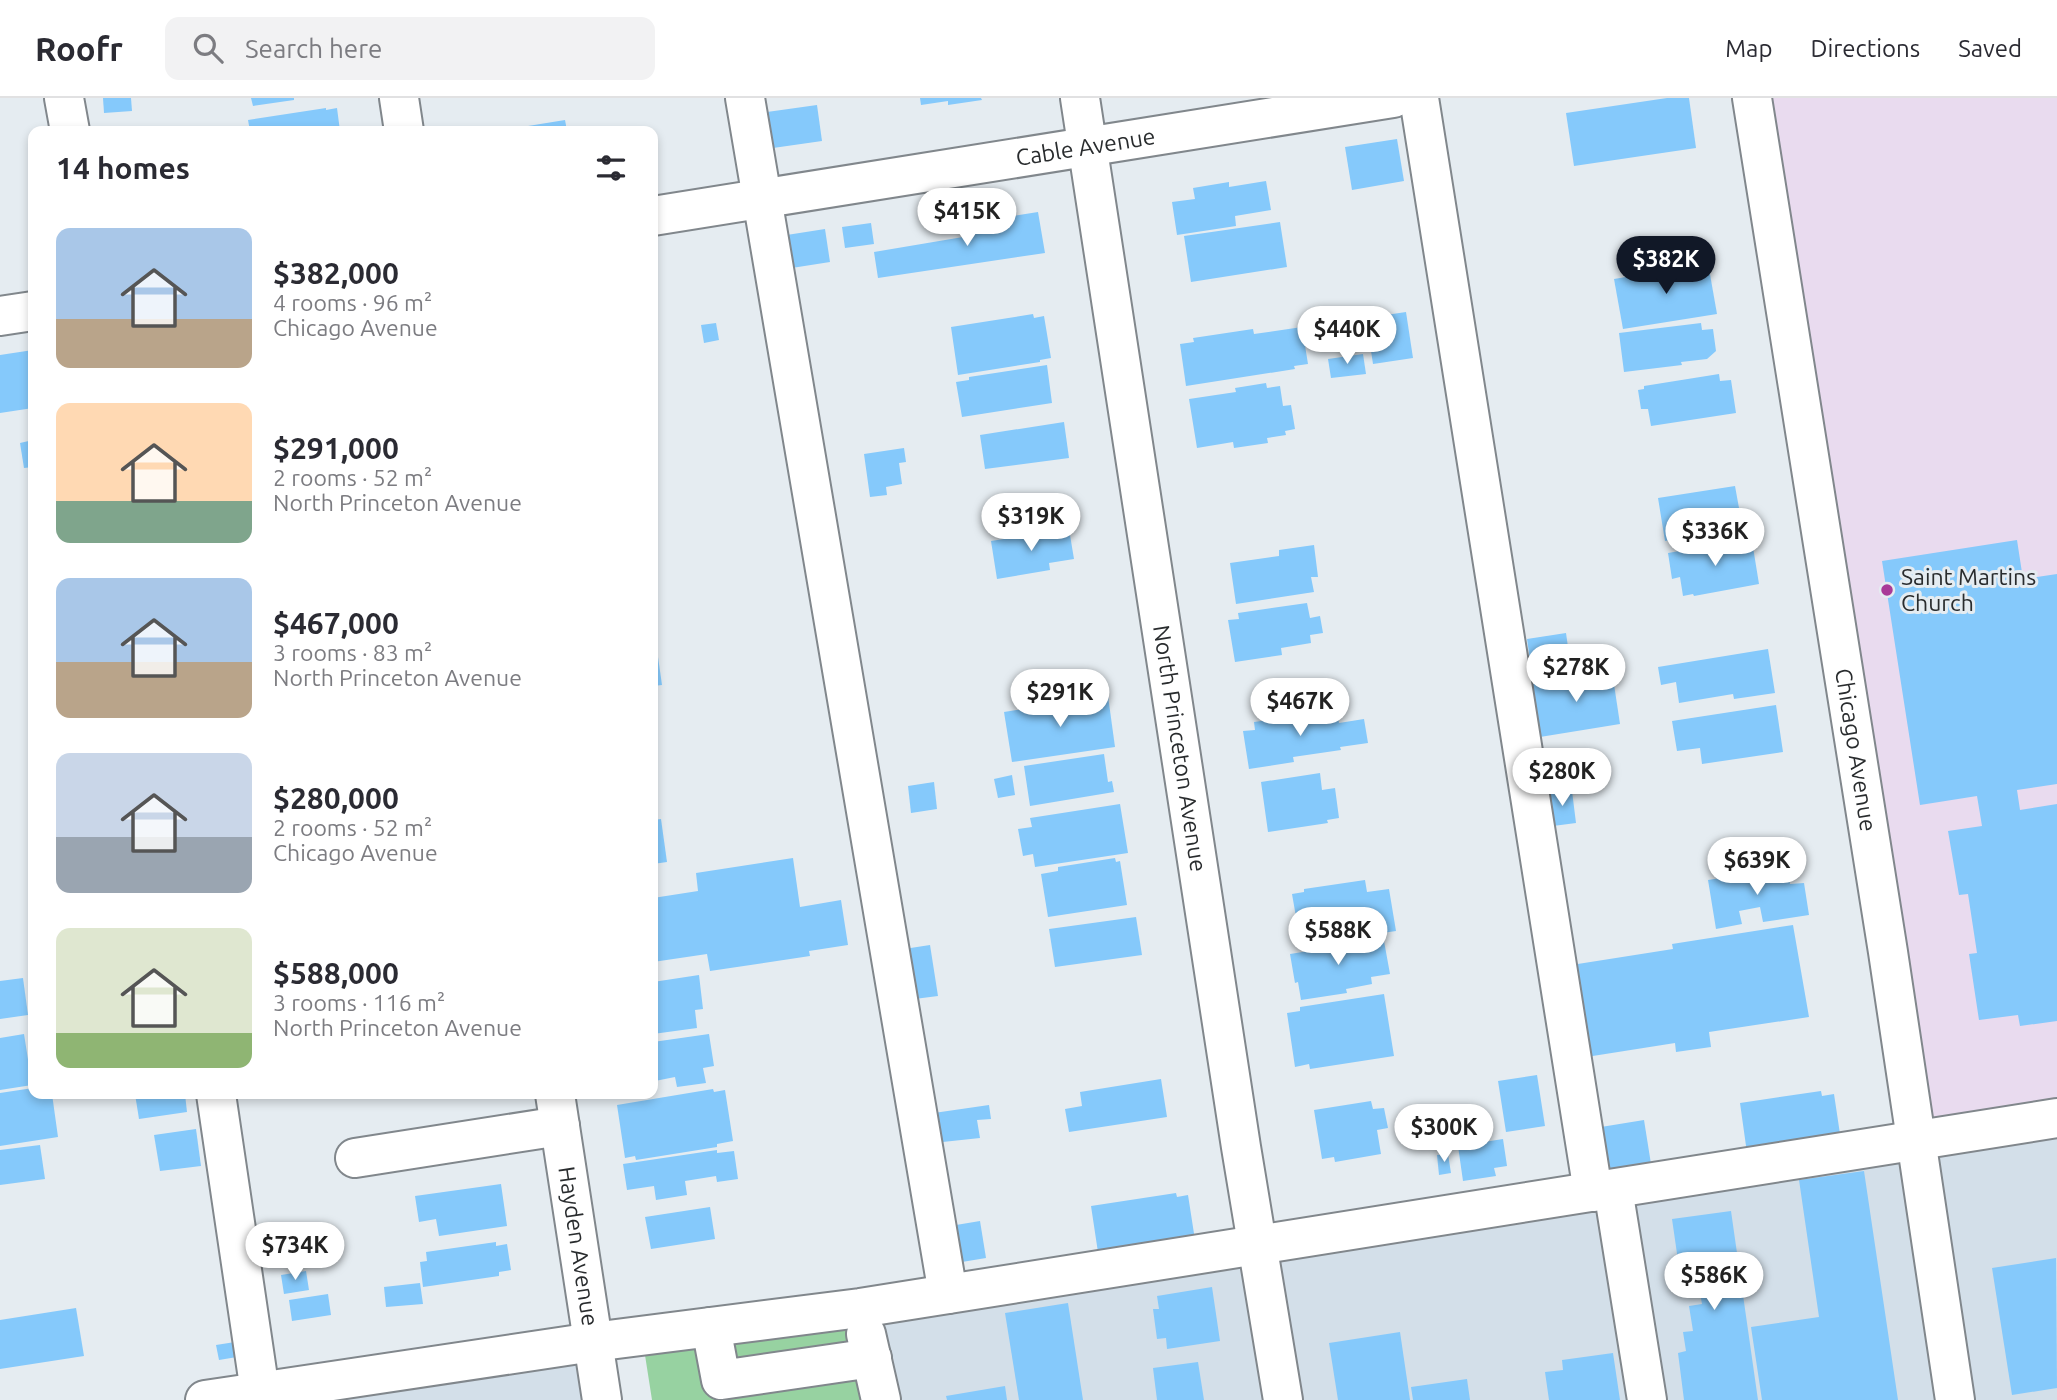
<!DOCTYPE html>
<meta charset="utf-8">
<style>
body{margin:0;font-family:Ubuntu,sans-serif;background:#f2f2f3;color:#2b2b33;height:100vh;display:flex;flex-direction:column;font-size:26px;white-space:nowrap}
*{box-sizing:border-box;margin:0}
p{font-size:23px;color:#7c7c81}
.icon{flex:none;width:38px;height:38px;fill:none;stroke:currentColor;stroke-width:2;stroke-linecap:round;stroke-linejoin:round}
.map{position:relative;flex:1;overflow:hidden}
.side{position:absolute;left:28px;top:28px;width:630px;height:973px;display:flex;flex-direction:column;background:#fff;border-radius:14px;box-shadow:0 4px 10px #0003}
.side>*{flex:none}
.price{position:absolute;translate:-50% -60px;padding:0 16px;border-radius:24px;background:#fff;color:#222;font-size:23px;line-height:46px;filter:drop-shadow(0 2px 4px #0008)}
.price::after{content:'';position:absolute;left:50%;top:42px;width:21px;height:16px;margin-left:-10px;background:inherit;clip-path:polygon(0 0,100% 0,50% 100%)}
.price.active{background:#111827;color:#fff}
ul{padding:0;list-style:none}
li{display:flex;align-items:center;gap:21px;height:175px;padding:0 28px}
li span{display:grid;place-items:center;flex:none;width:196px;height:140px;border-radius:14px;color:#555}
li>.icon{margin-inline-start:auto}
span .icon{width:84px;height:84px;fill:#fffc;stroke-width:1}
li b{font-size:30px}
h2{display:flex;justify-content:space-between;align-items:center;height:84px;padding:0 28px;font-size:30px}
header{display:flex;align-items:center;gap:42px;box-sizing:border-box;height:98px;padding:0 35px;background:#fff;border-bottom:2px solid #e1e1e2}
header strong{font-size:33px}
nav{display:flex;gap:38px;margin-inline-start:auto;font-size:24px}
.search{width:490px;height:63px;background:#f2f2f3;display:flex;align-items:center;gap:18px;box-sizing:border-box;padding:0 24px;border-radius:14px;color:#7c7c81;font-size:26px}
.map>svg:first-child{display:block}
</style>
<header>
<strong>Roofr</strong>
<div class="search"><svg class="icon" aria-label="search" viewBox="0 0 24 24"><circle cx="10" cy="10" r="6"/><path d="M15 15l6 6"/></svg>Search here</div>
<nav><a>Map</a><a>Directions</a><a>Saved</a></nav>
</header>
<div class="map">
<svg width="2057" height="1302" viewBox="0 0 2057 1302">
<rect width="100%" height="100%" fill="#e5ecf1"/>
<!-- built -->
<g fill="#d3dfe9">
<path d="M 2057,1020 L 2057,1302 L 874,1302 L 860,1210 Z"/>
<path d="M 593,1244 L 602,1302 L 206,1302 Z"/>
</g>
<!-- industrial -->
<path fill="#e9dbef" d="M 1752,0 L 2057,0 L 2057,1020 L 1916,1044 Z"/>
<!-- green -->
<path fill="#97d2a1" d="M 862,1224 L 874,1302 L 652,1302 L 645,1257 Z"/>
<!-- building -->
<g fill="#85c9fb">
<path d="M 103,0 L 131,0 L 132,13 L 104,15 Z"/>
<path d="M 251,0 L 294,0 L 294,2 L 253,8 Z"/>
<path d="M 920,0 L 981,0 L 982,2 L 948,7 L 948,3 L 921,7 Z"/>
<path d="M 1667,0 L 1689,0 L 1696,50 L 1574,68 L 1566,15 Z"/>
<path d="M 817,7 L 822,43 L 773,50 L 767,14 Z"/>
<path d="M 326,10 L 326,12 L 337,10 L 340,33 L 250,33 L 248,22 Z"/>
<path d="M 565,22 L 567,33 L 503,33 L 503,32 Z"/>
<path d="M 1397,41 L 1404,83 L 1352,92 L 1345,49 Z"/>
<path d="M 1266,83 L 1271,112 L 1235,118 L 1236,128 L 1177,137 L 1172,104 L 1195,101 L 1193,90 L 1229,84 L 1229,89 Z"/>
<path d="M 1038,114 L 1045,155 L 878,180 L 874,154 L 963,139 L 963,133 L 990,129 L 989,122 Z"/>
<path d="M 1280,124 L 1287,169 L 1191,184 L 1184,138 Z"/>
<path d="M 871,125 L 874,146 L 845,150 L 842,129 Z"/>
<path d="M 825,131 L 830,164 L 779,172 L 774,139 Z"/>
<path d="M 1708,165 L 1717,216 L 1623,231 L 1614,181 Z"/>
<path d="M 1406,214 L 1413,260 L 1373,266 L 1366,220 Z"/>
<path d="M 1033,216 L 1034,220 L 1044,218 L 1051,260 L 1040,262 L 1040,264 L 958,277 L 951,229 Z"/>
<path d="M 716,225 L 719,242 L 704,245 L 701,227 Z"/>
<path d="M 1701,225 L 1702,232 L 1713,231 L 1716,253 L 1707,261 L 1681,264 L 1682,267 L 1624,274 L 1619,235 Z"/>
<path d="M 1302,229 L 1308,266 L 1294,268 L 1295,271 L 1186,288 L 1180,246 L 1194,244 L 1193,240 L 1253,231 L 1254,236 Z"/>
<path d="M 33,252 L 33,310 L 0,315 L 0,257 Z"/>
<path d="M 1363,256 L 1366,276 L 1331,280 L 1328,261 Z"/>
<path d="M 1047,267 L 1052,305 L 962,319 L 956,284 L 969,282 L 969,279 Z"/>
<path d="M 1719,276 L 1720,283 L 1731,282 L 1736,315 L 1651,328 L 1648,311 L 1641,311 L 1638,292 L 1644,291 L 1644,288 Z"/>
<path d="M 1266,285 L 1267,290 L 1280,288 L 1283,308 L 1291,307 L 1295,331 L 1285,333 L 1286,337 L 1267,340 L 1268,345 L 1234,350 L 1233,344 L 1197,350 L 1189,301 L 1236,294 L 1235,290 Z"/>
<path d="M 1064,324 L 1069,360 L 985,371 L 980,337 Z"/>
<path d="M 33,342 L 33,369 L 24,370 L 20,345 Z"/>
<path d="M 904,350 L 906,364 L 899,365 L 902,386 L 886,389 L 887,397 L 870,399 L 864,356 Z"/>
<path d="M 1735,388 L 1741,421 L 1717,424 L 1718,434 L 1665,443 L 1658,400 Z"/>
<path d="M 1069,431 L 1074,461 L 1049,465 L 1050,472 L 997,481 L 991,443 Z"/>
<path d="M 1742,442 L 1742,445 L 1752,443 L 1759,486 L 1694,498 L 1693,496 L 1683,498 L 1680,479 L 1672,481 L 1668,455 Z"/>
<path d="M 2017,442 L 2023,481 L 2057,476 L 2057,686 L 2017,692 L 2020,712 L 2057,706 L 2057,923 L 2020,928 L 2018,917 L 1979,922 L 1969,856 L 1977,855 L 1968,796 L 1959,797 L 1948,733 L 1982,728 L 1977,698 L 1920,707 L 1882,463 Z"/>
<path d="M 1314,447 L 1318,479 L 1311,479 L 1314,494 L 1236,506 L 1230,465 L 1279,458 L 1279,452 Z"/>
<path d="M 1307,505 L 1310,520 L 1320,518 L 1323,535 L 1310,537 L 1311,545 L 1281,550 L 1282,557 L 1235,564 L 1228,522 L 1239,521 L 1238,515 Z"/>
<path d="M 1566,535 L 1572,577 L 1533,583 L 1527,541 Z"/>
<path d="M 1768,551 L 1775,595 L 1734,601 L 1733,596 L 1679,605 L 1676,584 L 1661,587 L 1658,569 Z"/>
<path d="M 657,552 L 662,587 L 653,588 L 653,553 Z"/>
<path d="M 1612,573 L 1620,626 L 1540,639 L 1532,586 Z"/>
<path d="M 1108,598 L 1115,649 L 1012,664 L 1004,614 Z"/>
<path d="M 1776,607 L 1783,654 L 1702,666 L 1700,650 L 1677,653 L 1672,623 Z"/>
<path d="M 1337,613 L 1339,625 L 1364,621 L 1368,645 L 1340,649 L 1341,652 L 1293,659 L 1294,664 L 1249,671 L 1243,633 L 1255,632 L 1254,624 Z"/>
<path d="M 1104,656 L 1108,684 L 1112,683 L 1114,694 L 1030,708 L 1024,668 Z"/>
<path d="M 1320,675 L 1322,692 L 1335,690 L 1339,720 L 1327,722 L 1328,725 L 1268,734 L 1261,684 Z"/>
<path d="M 1012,677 L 1015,697 L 998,700 L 994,681 Z"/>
<path d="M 934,684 L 937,711 L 911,715 L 908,688 Z"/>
<path d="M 1572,693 L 1576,725 L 1553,728 L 1549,696 Z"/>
<path d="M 1120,706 L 1128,755 L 1035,769 L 1033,756 L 1023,758 L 1018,731 L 1032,729 L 1030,720 Z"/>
<path d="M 661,721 L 667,764 L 653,766 L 653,722 Z"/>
<path d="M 793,760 L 800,809 L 841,802 L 848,847 L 809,853 L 810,858 L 710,873 L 707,856 L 653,864 L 653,800 L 698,793 L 696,775 Z"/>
<path d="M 1115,760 L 1116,764 L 1120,763 L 1127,807 L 1048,819 L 1041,776 L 1058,773 L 1058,769 Z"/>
<path d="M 1787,769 L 1790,786 L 1804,785 L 1809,817 L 1763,824 L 1760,809 L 1739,813 L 1742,826 L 1716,831 L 1708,782 Z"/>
<path d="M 1365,782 L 1367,794 L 1389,791 L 1396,833 L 1335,842 L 1333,830 L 1299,836 L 1292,796 L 1304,794 L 1304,791 Z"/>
<path d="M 1136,819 L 1142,857 L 1055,869 L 1049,831 Z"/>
<path d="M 1793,827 L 1809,919 L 1709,934 L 1711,949 L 1676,954 L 1675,945 L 1580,960 L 1565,868 L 1673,851 L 1672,846 Z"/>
<path d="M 1347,841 L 1348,846 L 1374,842 L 1374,845 L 1384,843 L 1390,876 L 1371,879 L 1372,886 L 1346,891 L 1347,895 L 1301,902 L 1298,884 L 1295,885 L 1290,856 L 1315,852 L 1315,847 Z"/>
<path d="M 930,847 L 938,898 L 899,903 L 891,853 Z"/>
<path d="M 699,877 L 703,911 L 695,912 L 697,930 L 653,936 L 653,884 Z"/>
<path d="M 23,880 L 28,917 L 0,921 L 0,883 Z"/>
<path d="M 1384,896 L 1394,958 L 1310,971 L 1309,966 L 1295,969 L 1287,915 L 1300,913 L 1300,909 Z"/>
<path d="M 24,936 L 32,987 L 0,992 L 0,940 Z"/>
<path d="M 709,936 L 714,968 L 703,970 L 706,985 L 677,989 L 675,979 L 655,983 L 657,992 L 653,993 L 653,944 Z"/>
<path d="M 1537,977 L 1545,1028 L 1506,1034 L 1498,983 Z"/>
<path d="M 1161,981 L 1167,1019 L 1069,1034 L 1065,1011 L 1082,1008 L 1080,994 Z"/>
<path d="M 33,990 L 33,996 L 52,996 L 58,1039 L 0,1048 L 0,995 Z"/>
<path d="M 713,991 L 714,994 L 725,992 L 733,1043 L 717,1046 L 717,1049 L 636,1062 L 635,1058 L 625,1060 L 617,1007 Z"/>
<path d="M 1821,993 L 1822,998 L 1834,996 L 1840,1036 L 1747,1055 L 1740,1005 Z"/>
<path d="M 135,996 L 185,996 L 187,1014 L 139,1021 Z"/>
<path d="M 1371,1003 L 1373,1011 L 1384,1010 L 1388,1030 L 1377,1032 L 1381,1056 L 1335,1064 L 1334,1059 L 1322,1061 L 1314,1012 Z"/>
<path d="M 989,1007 L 991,1021 L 977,1022 L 980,1040 L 924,1046 L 920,1017 Z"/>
<path d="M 1644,1022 L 1651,1066 L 1608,1073 L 1601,1029 Z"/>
<path d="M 196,1031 L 201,1068 L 160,1073 L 154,1037 Z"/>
<path d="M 1503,1041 L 1507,1068 L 1494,1070 L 1496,1078 L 1463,1083 L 1458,1048 Z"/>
<path d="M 40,1047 L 45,1081 L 0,1087 L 0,1052 Z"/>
<path d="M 717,1052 L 717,1055 L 734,1053 L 738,1081 L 717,1084 L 716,1078 L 685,1083 L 687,1097 L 656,1102 L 654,1088 L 627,1092 L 623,1066 Z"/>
<path d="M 1448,1056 L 1451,1075 L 1439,1077 L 1437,1057 Z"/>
<path d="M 1864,1073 L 1898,1302 L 1762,1302 L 1751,1229 L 1819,1219 L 1799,1082 Z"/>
<path d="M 501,1086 L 507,1128 L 439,1138 L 436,1121 L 419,1124 L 415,1098 Z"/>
<path d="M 1176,1095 L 1177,1099 L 1188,1097 L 1195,1142 L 1099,1161 L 1091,1108 Z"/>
<path d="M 710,1109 L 715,1141 L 651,1151 L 645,1119 Z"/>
<path d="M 1731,1113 L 1758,1302 L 1684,1302 L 1678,1255 L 1686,1253 L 1683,1234 L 1693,1233 L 1689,1208 L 1702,1206 L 1700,1195 L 1683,1197 L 1672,1121 Z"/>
<path d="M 980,1123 L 986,1160 L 944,1167 L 938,1130 Z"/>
<path d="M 496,1144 L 496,1148 L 507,1146 L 511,1172 L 499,1174 L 499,1178 L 423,1189 L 420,1164 L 427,1163 L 426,1154 Z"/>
<path d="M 2056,1160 L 2057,1290 L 2012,1297 L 1992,1170 Z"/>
<path d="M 306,1173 L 309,1192 L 284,1196 L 281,1177 Z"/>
<path d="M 420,1185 L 423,1206 L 386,1209 L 384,1189 Z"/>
<path d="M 1212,1189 L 1220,1243 L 1167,1251 L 1166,1240 L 1157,1241 L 1153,1211 L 1159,1211 L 1157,1198 Z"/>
<path d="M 328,1196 L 331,1217 L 292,1223 L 289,1202 Z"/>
<path d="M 1068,1205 L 1083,1302 L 1019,1302 L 1005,1215 Z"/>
<path d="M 76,1210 L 84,1258 L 0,1271 L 0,1222 Z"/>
<path d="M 1400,1234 L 1410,1302 L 1338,1302 L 1329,1245 Z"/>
<path d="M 235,1244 L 237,1259 L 219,1262 L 216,1247 Z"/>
<path d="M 1613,1255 L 1620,1302 L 1549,1302 L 1545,1274 L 1563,1272 L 1562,1262 Z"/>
<path d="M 1198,1264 L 1204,1302 L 1157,1302 L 1153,1270 Z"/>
<path d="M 1467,1281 L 1470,1302 L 1413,1302 L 1411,1289 Z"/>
<path d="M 1005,1288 L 1007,1302 L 947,1302 L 946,1298 Z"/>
</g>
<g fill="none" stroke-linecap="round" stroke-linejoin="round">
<defs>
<g id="minor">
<path d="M 64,0 L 70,33"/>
<path d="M 399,0 L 404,33"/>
<path d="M 745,0 L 948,1196"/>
<path id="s1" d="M 1080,0 L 1241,1049 L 1283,1302"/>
<path d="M 1419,0 L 1593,1094"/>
<path id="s2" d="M 1752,0 L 1888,854 L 1955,1302"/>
<path id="s3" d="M 653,118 L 1393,0"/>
<path d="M 0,218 L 33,213"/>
<path d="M 216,996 L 260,1294"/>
<path id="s4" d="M 555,996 L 602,1302"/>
<path d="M 355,1060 L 560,1028"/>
<path d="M 1613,1091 L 1647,1302"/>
<path d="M 711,1229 L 721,1282 L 872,1260"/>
<path d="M 866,1236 L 881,1302"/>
<path d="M 205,1302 L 593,1244 L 860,1210 L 2057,1020"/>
</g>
</defs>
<!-- minor casing -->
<use href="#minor" stroke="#81878c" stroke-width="42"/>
<!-- minor -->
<use href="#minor" stroke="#fff" stroke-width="38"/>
</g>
<!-- markers -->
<circle fill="#a93a98" stroke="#e5ecf1" stroke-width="2.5" cx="1887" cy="492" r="7"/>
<g text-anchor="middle" stroke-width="6" stroke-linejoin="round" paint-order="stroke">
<!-- street labels -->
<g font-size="23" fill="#292c2e" stroke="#e5ecf1">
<text dy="8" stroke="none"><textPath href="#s3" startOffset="438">Cable Avenue</textPath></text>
<text dy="8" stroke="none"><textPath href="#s1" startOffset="658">North Princeton Avenue</textPath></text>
<text dy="8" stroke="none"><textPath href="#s2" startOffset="660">Chicago Avenue</textPath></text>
<text dy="8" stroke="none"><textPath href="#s4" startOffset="154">Hayden Avenue</textPath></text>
</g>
<!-- poi labels -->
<g font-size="23" fill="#292c2e" stroke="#e5ecf1" text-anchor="start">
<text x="1901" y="487">Saint Martins<tspan x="1901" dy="26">Church</tspan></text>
</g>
</g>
</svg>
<b class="price" style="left:967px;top:150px">$415K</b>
<b class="price active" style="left:1666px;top:198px">$382K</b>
<b class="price" style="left:1347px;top:268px">$440K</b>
<b class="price" style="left:1031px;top:455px">$319K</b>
<b class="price" style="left:1715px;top:470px">$336K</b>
<b class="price" style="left:1576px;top:606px">$278K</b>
<b class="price" style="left:1060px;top:631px">$291K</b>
<b class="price" style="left:1300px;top:640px">$467K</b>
<b class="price" style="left:1562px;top:710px">$280K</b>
<b class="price" style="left:1757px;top:799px">$639K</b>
<b class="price" style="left:1338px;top:869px">$588K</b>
<b class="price" style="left:1444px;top:1066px">$300K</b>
<b class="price" style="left:295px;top:1184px">$734K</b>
<b class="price" style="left:1714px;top:1214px">$586K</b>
<section class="side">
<h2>14 homes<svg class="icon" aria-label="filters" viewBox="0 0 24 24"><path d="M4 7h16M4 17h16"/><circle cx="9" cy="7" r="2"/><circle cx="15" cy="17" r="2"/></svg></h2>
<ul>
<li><span style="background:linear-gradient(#a9c7e8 65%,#b9a48a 0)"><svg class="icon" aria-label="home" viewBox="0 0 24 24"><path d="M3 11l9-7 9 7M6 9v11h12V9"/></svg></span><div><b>$382,000</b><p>4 rooms · 96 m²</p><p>Chicago Avenue</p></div></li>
<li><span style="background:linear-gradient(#ffd9b3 70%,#7fa58c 0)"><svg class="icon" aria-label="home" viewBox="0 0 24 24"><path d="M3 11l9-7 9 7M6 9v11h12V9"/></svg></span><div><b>$291,000</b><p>2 rooms · 52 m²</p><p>North Princeton Avenue</p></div></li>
<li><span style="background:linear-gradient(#a9c7e8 60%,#b9a48a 0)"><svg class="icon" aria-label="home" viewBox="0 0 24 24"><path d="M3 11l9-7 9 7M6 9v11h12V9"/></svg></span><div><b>$467,000</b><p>3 rooms · 83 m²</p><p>North Princeton Avenue</p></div></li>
<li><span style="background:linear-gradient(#c9d6e8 60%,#9aa5b1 0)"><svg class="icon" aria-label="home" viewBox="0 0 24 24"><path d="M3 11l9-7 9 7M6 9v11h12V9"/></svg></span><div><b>$280,000</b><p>2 rooms · 52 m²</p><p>Chicago Avenue</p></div></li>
<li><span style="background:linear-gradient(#dfe7d0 75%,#8fb573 0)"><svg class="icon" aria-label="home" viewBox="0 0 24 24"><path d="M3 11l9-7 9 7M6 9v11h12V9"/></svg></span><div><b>$588,000</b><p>3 rooms · 116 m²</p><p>North Princeton Avenue</p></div></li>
</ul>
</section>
</div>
